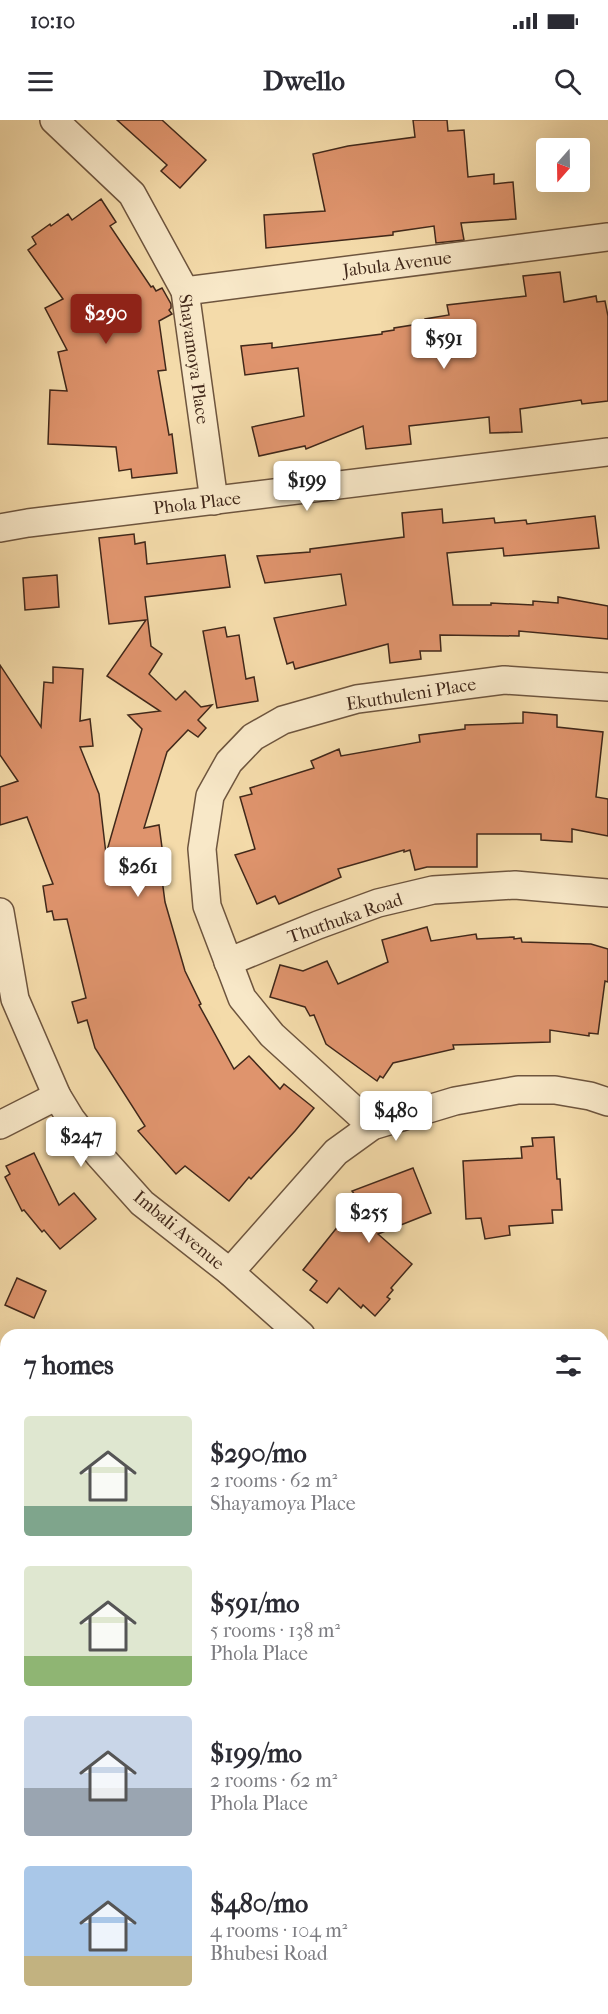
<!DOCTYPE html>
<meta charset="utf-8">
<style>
body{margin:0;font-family:"IM FELL French Canon",serif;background:#f7f7f7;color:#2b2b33;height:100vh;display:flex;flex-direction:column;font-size:22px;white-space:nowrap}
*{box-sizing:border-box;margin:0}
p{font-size:20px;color:#7c7c81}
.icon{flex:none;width:33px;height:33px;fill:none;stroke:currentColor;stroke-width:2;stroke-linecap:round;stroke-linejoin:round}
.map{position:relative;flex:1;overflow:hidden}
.sheet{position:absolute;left:0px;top:1209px;width:609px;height:686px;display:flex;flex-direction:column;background:#fff;border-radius:18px 18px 0 0;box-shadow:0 6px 24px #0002}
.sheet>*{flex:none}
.needle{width:39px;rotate:200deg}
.controls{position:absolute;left:536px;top:18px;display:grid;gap:12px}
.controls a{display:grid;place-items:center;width:54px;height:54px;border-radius:6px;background:#fff;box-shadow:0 6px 24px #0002;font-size:30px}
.price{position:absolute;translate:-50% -51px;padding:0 14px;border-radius:6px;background:#fff;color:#222;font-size:20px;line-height:39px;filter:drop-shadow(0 2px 3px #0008)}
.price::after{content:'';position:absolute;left:50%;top:36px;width:18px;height:14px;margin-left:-9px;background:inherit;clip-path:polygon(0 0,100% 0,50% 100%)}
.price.active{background:#8f2418;color:#fff}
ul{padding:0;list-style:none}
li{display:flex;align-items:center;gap:18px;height:150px;padding:0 24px}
li span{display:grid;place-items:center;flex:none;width:168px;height:120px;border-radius:6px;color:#555}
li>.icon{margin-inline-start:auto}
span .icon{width:72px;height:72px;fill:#fffc;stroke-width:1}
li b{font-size:26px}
h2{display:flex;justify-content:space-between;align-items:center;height:72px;padding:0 24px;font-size:26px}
.status{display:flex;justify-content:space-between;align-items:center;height:42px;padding:0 30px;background:#fff;direction:ltr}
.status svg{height:16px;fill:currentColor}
header{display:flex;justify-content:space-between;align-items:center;height:78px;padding:0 24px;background:#fff;font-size:27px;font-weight:800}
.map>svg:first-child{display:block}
</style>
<div class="status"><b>10:10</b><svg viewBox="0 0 49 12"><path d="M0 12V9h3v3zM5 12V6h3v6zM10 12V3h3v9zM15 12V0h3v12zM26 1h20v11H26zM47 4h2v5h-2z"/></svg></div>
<header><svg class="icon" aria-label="menu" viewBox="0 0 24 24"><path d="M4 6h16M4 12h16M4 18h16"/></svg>Dwello<svg class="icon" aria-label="search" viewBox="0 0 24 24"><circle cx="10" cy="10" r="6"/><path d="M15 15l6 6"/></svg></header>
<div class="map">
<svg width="608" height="1894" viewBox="0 0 608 1894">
<rect width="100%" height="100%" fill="#f4dbaa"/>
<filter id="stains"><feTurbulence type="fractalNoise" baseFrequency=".00333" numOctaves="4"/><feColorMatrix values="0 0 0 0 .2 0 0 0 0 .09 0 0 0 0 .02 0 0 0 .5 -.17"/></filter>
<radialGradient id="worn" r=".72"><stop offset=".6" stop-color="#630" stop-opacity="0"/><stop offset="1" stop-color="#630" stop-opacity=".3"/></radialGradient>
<!-- building -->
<g fill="#df946d" stroke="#41281a" stroke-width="1.5">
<path d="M 117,0 L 162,0 L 206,40 L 180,68 L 161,51 L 167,45 Z"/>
<path d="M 413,0 L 447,0 L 448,11 L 464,10 L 468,57 L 494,54 L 494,64 L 513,62 L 516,99 L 461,103 L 464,120 L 436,123 L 434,106 L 393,112 L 393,115 L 266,128 L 264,95 L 325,91 L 313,34 L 348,26 L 415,17 Z"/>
<path d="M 101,79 L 116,102 L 110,106 L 151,167 L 153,166 L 156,171 L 162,168 L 171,184 L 171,188 L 169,190 L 172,194 L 159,201 L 166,250 L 158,251 L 169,315 L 172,314 L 177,353 L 132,358 L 131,349 L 119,351 L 116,327 L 48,324 L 50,270 L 67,271 L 58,232 L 67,230 L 45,188 L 63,179 L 28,130 L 36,124 L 32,117 L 50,104 L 51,106 L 68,94 L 72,100 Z"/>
<path d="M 560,152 L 564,182 L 596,176 L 597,182 L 605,181 L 608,196 L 608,281 L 582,284 L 581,280 L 520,289 L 522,312 L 490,313 L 489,297 L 409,306 L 411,324 L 366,329 L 363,306 L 306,329 L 305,326 L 259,336 L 252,307 L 304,296 L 298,248 L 245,255 L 241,226 L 272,223 L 272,228 L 382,214 L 382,212 L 394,210 L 394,208 L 425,203 L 425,199 L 449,195 L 447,185 L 526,176 L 523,156 Z"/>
<path d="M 442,389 L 443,403 L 494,398 L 495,403 L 526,400 L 527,404 L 595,396 L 599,428 L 504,436 L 503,428 L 447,433 L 453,485 L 491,485 L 491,483 L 533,485 L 533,481 L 558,483 L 558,477 L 608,486 L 608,519 L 519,511 L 519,516 L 440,515 L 441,531 L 420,531 L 421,539 L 390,543 L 388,524 L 295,549 L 293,542 L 287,544 L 274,498 L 346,485 L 341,454 L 265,463 L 257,436 L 310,432 L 310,429 L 404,417 L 402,393 Z"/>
<path d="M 134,414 L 135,424 L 145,422 L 147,444 L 225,435 L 230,467 L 145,477 L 151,526 L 162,534 L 149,554 L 176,580 L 185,571 L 201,587 L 212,585 L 198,600 L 206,608 L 198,617 L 188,610 L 167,632 L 144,708 L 159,705 L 163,735 L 159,736 L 165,782 L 185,851 L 201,884 L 199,885 L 234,949 L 249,936 L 280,969 L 284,964 L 314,988 L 295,1011 L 251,1059 L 249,1057 L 229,1081 L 185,1046 L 176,1054 L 138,1011 L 145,1006 L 95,928 L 87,900 L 78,903 L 72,882 L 86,878 L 67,799 L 54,800 L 52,791 L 47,792 L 43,766 L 53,764 L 27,697 L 0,705 L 0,667 L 18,661 L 0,635 L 0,545 L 41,607 L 44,562 L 53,563 L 53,547 L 83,549 L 80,601 L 90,599 L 93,626 L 80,627 L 99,674 L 106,734 L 142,609 L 128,595 L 160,591 L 107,556 L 146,500 L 109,504 L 99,418 Z"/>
<path d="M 57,455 L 59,487 L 25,490 L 23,458 Z"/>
<path d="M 225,507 L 227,517 L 239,515 L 246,559 L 254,557 L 258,581 L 217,588 L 203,511 Z"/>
<path d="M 523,592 L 557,595 L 557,607 L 603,612 L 596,677 L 608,679 L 608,716 L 572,709 L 572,722 L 541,720 L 541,714 L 477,714 L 477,747 L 427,747 L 415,750 L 410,730 L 404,732 L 404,730 L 338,749 L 341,757 L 279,784 L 275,776 L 257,784 L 235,735 L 255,729 L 240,677 L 252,674 L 250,668 L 314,648 L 311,641 L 339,629 L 341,636 L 420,622 L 419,615 L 465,609 L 465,605 L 523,603 Z"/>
<path d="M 427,807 L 431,821 L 476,814 L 477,819 L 514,817 L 514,819 L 521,818 L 522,822 L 591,824 L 608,829 L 608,862 L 605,861 L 598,914 L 589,913 L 589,916 L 550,910 L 550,922 L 453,925 L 454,929 L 393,943 L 383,958 L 380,956 L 377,961 L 326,924 L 314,895 L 310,896 L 305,887 L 270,877 L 280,845 L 303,851 L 327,841 L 338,864 L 388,842 L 382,820 Z"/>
<path d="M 554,1017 L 557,1059 L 560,1059 L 562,1090 L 552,1090 L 553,1103 L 509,1106 L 510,1115 L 485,1119 L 481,1098 L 466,1099 L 463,1041 L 522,1038 L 521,1027 L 533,1026 L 532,1018 Z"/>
<path d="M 34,1033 L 59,1085 L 74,1073 L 96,1099 L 60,1129 L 44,1110 L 42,1112 L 24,1090 L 22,1091 L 5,1057 L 10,1054 L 6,1046 Z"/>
<path d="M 413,1048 L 431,1093 L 378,1114 L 412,1144 L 391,1168 L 393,1170 L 387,1177 L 390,1179 L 375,1196 L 363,1185 L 361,1188 L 339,1168 L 327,1183 L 310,1170 L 317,1161 L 303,1150 L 359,1080 L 352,1071 Z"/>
<path d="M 17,1158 L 46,1171 L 34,1198 L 5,1185 Z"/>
</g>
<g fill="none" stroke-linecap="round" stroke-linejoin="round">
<defs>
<g id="minor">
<path d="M 54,0 L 132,74 L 185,171 L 214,381"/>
<path d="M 185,171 L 608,117"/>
<path d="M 0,408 L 28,403 L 608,332"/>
<path d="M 0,792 L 15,879 L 57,976 L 71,999 L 99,1035 L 142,1083 L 230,1152 L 301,1215"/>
<path d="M 228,842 L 318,805 L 378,783 L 433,770 L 515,765 L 608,773"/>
<path d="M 0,1005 L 57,976"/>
<path d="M 372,1006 L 272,915 L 242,878 L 207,786 L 202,729 L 210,676 L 229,642 L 253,617 L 283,600 L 357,579 L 504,560 L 608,567"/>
<path d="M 230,1152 L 336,1032 L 372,1006 L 455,981 L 518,970 L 555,970 L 590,976 L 608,982"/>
<path d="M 0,1373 L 6,1373"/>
<path d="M 322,1888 L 325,1894"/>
<path d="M 80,1894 L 88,1888"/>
</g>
</defs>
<!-- minor casing -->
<use href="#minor" stroke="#6e553e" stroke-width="30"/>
<!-- minor -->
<use href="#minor" stroke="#f8e8c8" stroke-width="27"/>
</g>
<g text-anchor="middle" stroke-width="6" stroke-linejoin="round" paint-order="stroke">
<!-- street labels -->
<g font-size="18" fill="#41281a" stroke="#f8e8c8">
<text transform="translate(397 144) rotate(-7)" y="6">Jabula Avenue</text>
<text transform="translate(194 239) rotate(82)" y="6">Shayamoya Place</text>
<text transform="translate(197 383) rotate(-7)" y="6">Phola Place</text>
<text transform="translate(411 574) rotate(-9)" y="6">Ekuthuleni Place</text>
<text transform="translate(345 798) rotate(-19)" y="6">Thuthuka Road</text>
<text transform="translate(179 1110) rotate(40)" y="6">Imbali Avenue</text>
</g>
</g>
<rect width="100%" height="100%" filter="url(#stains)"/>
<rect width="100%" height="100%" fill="url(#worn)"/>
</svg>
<div class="controls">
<a><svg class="needle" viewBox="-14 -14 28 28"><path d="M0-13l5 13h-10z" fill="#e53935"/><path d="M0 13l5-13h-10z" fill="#7c7c81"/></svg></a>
</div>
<b class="price active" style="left:106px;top:225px">$290</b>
<b class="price" style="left:444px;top:250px">$591</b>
<b class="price" style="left:307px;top:392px">$199</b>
<b class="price" style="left:138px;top:778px">$261</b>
<b class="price" style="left:396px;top:1022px">$480</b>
<b class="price" style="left:81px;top:1048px">$247</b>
<b class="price" style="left:369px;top:1124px">$255</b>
<section class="sheet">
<h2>7 homes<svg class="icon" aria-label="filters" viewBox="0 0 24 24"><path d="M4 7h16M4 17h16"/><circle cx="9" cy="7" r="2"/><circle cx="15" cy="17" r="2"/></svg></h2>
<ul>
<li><span style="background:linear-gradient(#dfe7d0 75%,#7fa58c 0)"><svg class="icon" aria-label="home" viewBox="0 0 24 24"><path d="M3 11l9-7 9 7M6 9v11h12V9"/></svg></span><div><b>$290/mo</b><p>2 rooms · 62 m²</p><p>Shayamoya Place</p></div></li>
<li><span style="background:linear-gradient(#dfe7d0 75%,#8fb573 0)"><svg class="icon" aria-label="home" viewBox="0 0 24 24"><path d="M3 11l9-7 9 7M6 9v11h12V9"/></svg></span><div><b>$591/mo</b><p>5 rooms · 138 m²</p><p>Phola Place</p></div></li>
<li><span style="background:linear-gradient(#c9d6e8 60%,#9aa5b1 0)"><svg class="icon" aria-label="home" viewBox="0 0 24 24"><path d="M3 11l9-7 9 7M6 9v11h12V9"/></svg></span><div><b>$199/mo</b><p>2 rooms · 62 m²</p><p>Phola Place</p></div></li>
<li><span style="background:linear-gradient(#a9c7e8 75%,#c2b280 0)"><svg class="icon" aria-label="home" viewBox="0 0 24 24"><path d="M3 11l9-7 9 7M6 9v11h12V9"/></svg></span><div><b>$480/mo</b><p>4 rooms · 104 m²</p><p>Bhubesi Road</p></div></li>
</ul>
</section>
</div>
